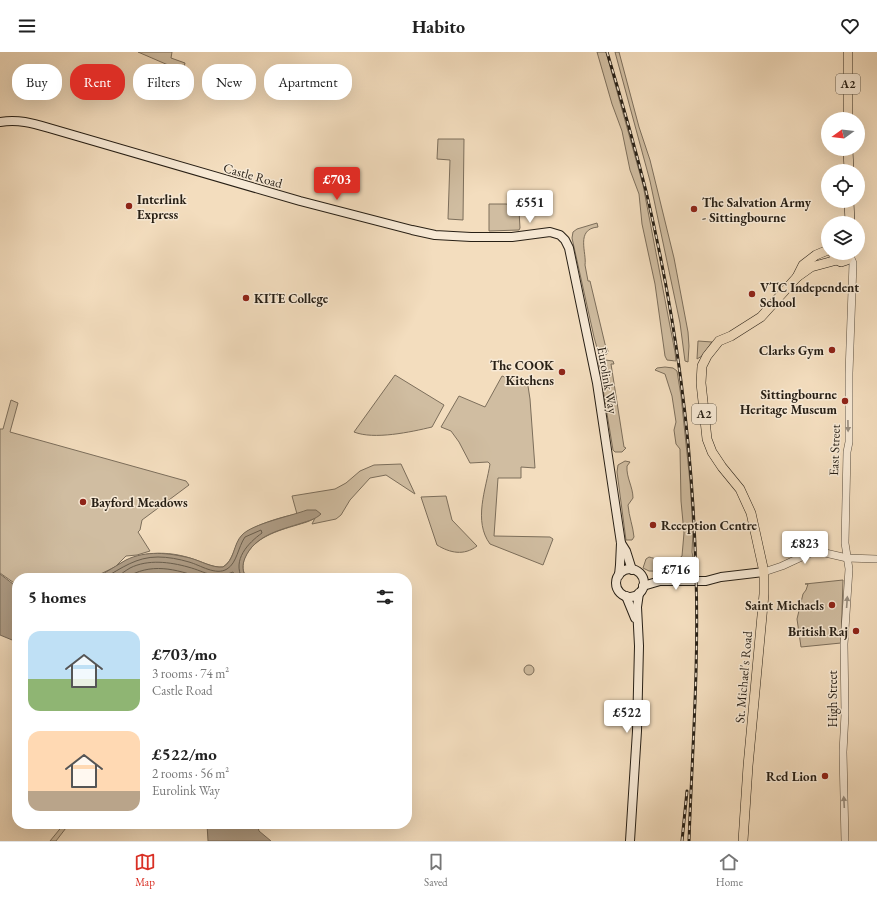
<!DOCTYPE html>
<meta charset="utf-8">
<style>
body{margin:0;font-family:"EB Garamond",serif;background:#f2f2f2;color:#222;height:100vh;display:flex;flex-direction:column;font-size:15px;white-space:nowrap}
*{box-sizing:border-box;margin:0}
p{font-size:13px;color:#767676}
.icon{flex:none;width:22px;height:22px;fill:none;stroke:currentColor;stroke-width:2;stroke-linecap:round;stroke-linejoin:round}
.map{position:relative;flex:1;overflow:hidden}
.drawer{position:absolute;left:12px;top:521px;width:400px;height:256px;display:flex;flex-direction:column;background:#fff;border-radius:16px;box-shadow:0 4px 16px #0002}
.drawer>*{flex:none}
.banner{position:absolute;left:12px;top:12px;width:400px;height:36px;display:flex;gap:8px}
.needle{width:26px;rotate:255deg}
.tools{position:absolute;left:821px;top:60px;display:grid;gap:8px}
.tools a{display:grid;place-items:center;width:44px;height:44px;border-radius:50%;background:#fff;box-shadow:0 4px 16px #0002;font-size:20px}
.price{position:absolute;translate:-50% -34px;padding:0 9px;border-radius:4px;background:#fff;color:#222;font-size:13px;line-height:26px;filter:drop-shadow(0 1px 2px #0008)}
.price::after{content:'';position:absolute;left:50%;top:24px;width:12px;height:9px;margin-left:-6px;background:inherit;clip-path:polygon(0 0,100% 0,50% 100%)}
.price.on{background:#d93025;color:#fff}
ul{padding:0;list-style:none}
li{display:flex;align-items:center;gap:12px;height:100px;padding:0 16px}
li span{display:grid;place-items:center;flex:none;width:112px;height:80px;border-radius:12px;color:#555}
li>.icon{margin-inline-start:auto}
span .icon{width:48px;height:48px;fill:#fffc;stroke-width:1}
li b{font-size:17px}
h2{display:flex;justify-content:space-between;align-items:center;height:48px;padding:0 16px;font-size:17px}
.chip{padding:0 14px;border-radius:16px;background:#fff;box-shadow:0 4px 16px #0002;font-size:14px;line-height:36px}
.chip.on{background:#d93025;color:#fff}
header{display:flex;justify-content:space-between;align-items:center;height:52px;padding:0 16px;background:#fff;font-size:18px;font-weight:700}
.dock{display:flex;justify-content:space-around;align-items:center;height:56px;border-top:1px solid #e0e0e0;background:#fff;font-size:11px;color:#767676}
.dock a{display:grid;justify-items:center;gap:2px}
.dock .on{color:#d93025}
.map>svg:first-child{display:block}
</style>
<header><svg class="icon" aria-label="menu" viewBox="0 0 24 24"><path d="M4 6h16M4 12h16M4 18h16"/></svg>Habito<svg class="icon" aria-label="heart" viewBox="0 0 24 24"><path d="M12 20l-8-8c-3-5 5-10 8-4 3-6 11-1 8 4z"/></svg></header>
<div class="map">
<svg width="877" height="789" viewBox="0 0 877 789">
<rect width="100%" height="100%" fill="#f3ddbe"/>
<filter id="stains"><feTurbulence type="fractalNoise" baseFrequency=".005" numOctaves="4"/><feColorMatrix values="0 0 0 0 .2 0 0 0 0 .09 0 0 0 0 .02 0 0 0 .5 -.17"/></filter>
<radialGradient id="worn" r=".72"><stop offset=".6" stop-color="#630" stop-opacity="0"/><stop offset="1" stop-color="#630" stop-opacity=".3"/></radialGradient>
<!-- green -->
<g fill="#d0bda1" stroke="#7c6e5b">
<path d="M 138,0 L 172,0 L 171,6 L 185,11 L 181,27 L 174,25 L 175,23 L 176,23 L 177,18 L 175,16 Z"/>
<path d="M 597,0 L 606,0 L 643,133 L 675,300 L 676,309 L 667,308 L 665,304 L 655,232 L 642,172 L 639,142 L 630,118 L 622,79 L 612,52 Z"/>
<path d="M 615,0 L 619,0 L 639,75 L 650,108 L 674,206 L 688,280 L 689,294 L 688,310 L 685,309 L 680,271 L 650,129 Z"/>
<path d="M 438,87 L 464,87 L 463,168 L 448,167 L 450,108 L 437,107 Z"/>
<path d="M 489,152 L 506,152 L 516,154 L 519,159 L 520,176 L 519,178 L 489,179 Z"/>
<path d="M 597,171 L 598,175 C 575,177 587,201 585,213 L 588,229 L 590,229 L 605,292 L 608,299 L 607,302 L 604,303 L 597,296 L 594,285 L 572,186 L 573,180 L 577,177 Z"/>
<path d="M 698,289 L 712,290 L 702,304 L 697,307 Z"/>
<path d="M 598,307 L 613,309 L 614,312 L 611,312 L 624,395 L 626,396 L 622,400 L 615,400 L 613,398 Z"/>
<path d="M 665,315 L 673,316 L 677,319 L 681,344 L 690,430 L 693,479 L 692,500 L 695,517 L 693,519 L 687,520 L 649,519 L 643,516 L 646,507 L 649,505 C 664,508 666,518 682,504 L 684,481 L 681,449 L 680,397 L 676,392 L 674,378 L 676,370 L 672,344 L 665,322 L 655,318 L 657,316 Z"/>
<path d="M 395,323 L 444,353 L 432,375 C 411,380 374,388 354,380 Z"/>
<path d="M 502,324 L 528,334 L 530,347 L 535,416 L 521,415 L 521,426 L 498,426 L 494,484 L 550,485 L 553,487 L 543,513 L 490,492 C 473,469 486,437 490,412 L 488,410 L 470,411 L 459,390 L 451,379 L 441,375 L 459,344 L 485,355 Z"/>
<path d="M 11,348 L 18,351 L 10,380 L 186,429 L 189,433 L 142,468 L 140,478 L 138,480 L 150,499 L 137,503 L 126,504 L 116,514 C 140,499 167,498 193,507 C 203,510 213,516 223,515 C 233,509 234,495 240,486 C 246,475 284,464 297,462 L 292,444 L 335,437 L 346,431 L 360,419 L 374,413 L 401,412 L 415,442 L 386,423 L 370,426 L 350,448 L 341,463 L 336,467 L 312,472 L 315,466 C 309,470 303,471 297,473 C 277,479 255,485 245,505 C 242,513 242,520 247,526 L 96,526 L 115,515 L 92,526 L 17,526 L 17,533 L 0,521 L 0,377 L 3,377 Z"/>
<path d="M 625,409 L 630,410 L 627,414 C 626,425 633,435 633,446 L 628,453 C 629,465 633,474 634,485 L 632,488 L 626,488 L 617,420 L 618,413 Z"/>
<path d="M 446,444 L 452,468 L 477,494 C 464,504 450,501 437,493 L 421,445 Z"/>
<path d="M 843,528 L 841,591 L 801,595 L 797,567 L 803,542 L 806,538 L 808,532 L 805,532 Z"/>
<circle cx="529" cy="618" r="5"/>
<path d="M 64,772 L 69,772 L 56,789 L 50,789 Z"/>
</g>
<!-- water -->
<g fill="#ae9c85" stroke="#786a58">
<path d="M 307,458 L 316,458 L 321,462 C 316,467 308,469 302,471 C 280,478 255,483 245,506 C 242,513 242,520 247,526 L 96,526 C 106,520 116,514 126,508 C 146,498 169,501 190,506 C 201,509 212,516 223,515 C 235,508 233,492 242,483 C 252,472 291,464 307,458 Z"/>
<path d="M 0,522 L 17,535 L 17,590 L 0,583 Z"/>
<path d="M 207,772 L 257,772 L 259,779 L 271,789 L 208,789 Z"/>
</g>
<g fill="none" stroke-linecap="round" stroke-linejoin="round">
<!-- shore -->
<g stroke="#6a5e4d" stroke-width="1">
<path d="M 104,526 C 122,516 136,505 158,505 C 168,505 179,507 189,510 C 200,513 216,524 227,517 C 237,511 238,495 245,485 L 261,478 L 262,481 C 248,491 232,508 242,526"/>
<path d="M 114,526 C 120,523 125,519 130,516 C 148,507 170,510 188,515 C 207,520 213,528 233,520 L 236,526"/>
<path d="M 126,526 C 150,510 176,517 201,526"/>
</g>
<defs>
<g id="tertiary">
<path d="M 764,520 L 782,514 L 810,501 L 821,500 L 847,506 L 877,507"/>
<path d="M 845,789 L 843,700 L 845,662 L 844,592 L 849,517 L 845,491 L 847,400 L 849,390 L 849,321 L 853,211 L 850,204"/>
</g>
<g id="secondary">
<path d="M 0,70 C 18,67 32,71 49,76 L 300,149 L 412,178 L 435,183 L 471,185 L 512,185 L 550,180 L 560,183 L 565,188 L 569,196 L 597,331 L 621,491 L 620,513 L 619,523"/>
<path d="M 621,491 L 626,499 L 632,518"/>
<circle cx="630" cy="531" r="14"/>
<path d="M 643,534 L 660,529 L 706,529 L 721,525 L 764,520"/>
<path d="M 626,544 L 635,566"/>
<path d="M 630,789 L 637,679 L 639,594 L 637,555 L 639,541"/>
</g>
<g id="primary">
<path d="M 848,0 L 848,67"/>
<path d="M 848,97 L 849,119"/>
<path d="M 849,149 L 850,171"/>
<path d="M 833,201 L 835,207 L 841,210 L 847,208 L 850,201"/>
<path d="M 797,225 L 811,215 L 837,208"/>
<path d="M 743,789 L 748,714 L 764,542 L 764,520 L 751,461 L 740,437 L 722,415 L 712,400 L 707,387 L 701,331 L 702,314 L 707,304 L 719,289 L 731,284 L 761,265 L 797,225 L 803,213 L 816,203 L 828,198"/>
</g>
</defs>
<!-- tertiary casing -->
<use href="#tertiary" stroke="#5a4e3f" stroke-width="8"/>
<!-- secondary casing -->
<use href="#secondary" stroke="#271f15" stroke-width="10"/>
<!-- primary casing -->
<use href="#primary" stroke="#271f15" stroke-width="10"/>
<!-- tertiary -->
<use href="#tertiary" stroke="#f7e9d5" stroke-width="7"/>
<!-- secondary -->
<use href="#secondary" stroke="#f7e9d5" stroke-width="8"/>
<!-- primary -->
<use href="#primary" stroke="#f3ddbe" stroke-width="9"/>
<defs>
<g id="rail">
<path d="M 607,0 C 621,46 634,92 646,139 C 676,265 693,395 696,524 C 699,613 692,701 689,789"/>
<path d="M 682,789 L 687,739"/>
</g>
</defs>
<!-- rail casing -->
<use href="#rail" stroke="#271f15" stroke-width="3"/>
<!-- rail -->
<use href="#rail" stroke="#f7e9d5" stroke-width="1.5" stroke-dasharray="4.5" stroke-linecap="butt"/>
</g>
<!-- one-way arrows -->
<defs><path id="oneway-solid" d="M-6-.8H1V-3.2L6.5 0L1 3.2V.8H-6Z"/></defs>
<g fill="#998e7f">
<use href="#oneway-solid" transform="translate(848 374) rotate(89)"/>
<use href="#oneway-solid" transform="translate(847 550) rotate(-86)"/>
<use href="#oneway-solid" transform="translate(844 750) rotate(-93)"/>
</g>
<!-- markers -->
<g fill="#8f2418" stroke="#f7e9d5" stroke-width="1.5">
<circle cx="129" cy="154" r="4"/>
<circle cx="694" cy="157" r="4"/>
<circle cx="752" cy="242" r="4"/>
<circle cx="246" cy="246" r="4"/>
<circle cx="832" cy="298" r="4"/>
<circle cx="562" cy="320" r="4"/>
<circle cx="845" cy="349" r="4"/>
<circle cx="83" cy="450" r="4"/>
<circle cx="653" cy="473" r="4"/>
<circle cx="832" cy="553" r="4"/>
<circle cx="856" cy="579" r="4"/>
<circle cx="825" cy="724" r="4"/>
</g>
<g text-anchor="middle" stroke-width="3" stroke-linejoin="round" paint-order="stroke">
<!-- shield labels -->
<g fill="#f7e9d5" stroke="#655c4f" stroke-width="1">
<rect x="836" y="22" width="24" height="20" rx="3"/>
<rect x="692" y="352" width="24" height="20" rx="3"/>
</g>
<g font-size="12" font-weight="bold" fill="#271f15">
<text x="848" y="36">A2</text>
<text x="704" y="366">A2</text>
</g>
<!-- street labels -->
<g font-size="13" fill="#271f15" stroke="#f7e9d5">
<text transform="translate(253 123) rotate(16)" y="5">Castle Road</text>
<text transform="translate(608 328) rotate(80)" y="5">Eurolink Way</text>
<text transform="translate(834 398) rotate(-88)" y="5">East Street</text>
<text transform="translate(743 625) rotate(-85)" y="5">St. Michael's Road</text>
<text transform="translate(832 647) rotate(-90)" y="5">High Street</text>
</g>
<!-- poi labels -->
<g font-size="13" font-weight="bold" fill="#271f15" stroke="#f7e9d5" text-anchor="start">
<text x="137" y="152">Interlink<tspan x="137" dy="15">Express</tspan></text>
<text x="702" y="155">The Salvation Army<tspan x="702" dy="15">- Sittingbourne</tspan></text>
<text x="760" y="240">VTC Independent<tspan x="760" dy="15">School</tspan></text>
<text x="254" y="251">KITE College</text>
<text x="824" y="303" text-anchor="end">Clarks Gym</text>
<text x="554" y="318" text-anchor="end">The COOK<tspan x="554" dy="15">Kitchens</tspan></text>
<text x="837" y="347" text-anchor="end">Sittingbourne<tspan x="837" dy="15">Heritage Museum</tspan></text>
<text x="91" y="455">Bayford Meadows</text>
<text x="661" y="478">Reception Centre</text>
<text x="824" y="558" text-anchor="end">Saint Michaels</text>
<text x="848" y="584" text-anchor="end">British Raj</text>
<text x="817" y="729" text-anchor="end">Red Lion</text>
</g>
</g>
<rect width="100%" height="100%" filter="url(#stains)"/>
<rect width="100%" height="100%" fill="url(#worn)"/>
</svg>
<div class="tools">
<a><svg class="needle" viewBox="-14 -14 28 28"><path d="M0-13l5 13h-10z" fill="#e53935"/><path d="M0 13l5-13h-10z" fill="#767676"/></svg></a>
<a><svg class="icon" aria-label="locate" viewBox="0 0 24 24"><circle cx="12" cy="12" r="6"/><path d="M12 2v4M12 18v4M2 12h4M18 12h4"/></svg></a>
<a><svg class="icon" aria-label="layers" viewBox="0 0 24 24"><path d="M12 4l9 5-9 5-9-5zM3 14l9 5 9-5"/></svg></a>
</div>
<b class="price on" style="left:337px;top:149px">£703</b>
<b class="price" style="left:530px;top:172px">£551</b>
<b class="price" style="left:805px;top:513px">£823</b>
<b class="price" style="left:676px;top:539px">£716</b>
<b class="price" style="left:627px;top:682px">£522</b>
<div class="banner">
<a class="chip">Buy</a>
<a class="chip on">Rent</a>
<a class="chip">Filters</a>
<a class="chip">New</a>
<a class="chip">Apartment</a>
</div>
<section class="drawer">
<h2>5 homes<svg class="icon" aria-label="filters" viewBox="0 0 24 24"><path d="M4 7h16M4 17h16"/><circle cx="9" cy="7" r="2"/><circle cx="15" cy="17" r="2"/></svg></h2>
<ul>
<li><span style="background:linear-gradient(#bfe0f5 60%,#8fb573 0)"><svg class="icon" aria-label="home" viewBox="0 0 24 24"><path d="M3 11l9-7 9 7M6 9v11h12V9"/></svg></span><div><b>£703/mo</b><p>3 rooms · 74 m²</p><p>Castle Road</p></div></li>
<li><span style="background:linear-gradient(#ffd9b3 75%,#b9a48a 0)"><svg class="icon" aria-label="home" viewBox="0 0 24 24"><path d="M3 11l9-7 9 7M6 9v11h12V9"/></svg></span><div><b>£522/mo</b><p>2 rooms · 56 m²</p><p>Eurolink Way</p></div></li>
</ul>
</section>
</div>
<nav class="dock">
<a class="on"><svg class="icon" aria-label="map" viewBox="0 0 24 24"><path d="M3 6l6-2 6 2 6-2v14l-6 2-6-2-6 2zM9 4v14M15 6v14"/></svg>Map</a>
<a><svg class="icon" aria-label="saved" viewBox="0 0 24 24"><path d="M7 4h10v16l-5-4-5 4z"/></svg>Saved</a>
<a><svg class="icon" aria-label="home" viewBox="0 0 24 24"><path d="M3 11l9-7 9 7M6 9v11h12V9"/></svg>Home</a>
</nav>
